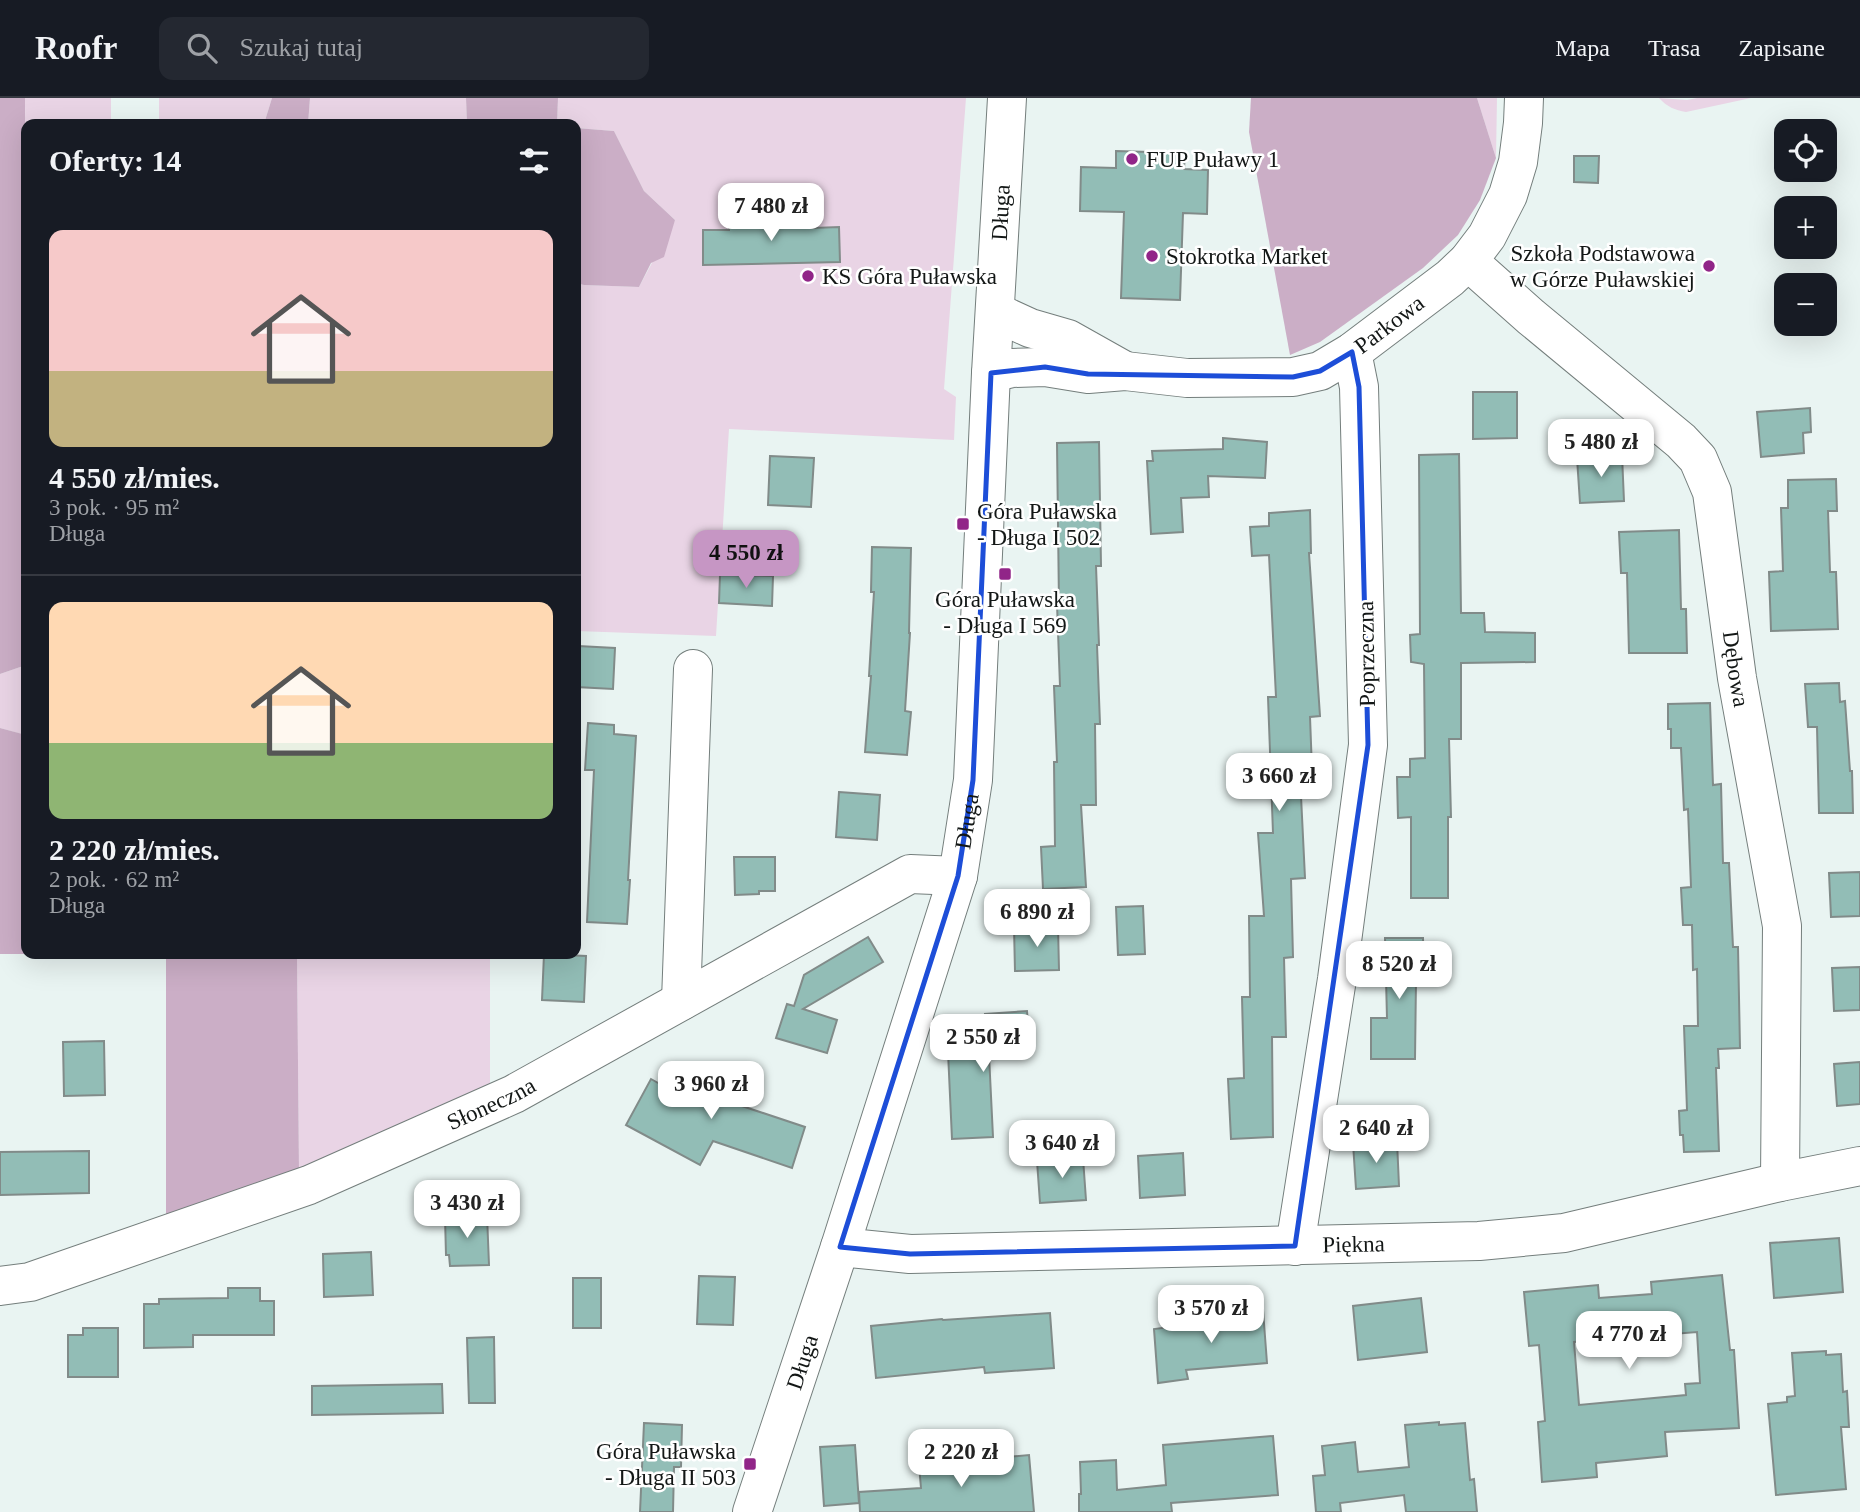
<!DOCTYPE html>
<html lang="pl">
<meta charset="utf-8">
<style>
body{margin:0;font-family:"Times New Roman",serif;background:#242831;color:#f1f3f6;height:100vh;display:flex;flex-direction:column;font-size:26px;white-space:nowrap}
*{box-sizing:border-box;margin:0}
p{font-size:23px;color:#9ea1a6}
.icon{flex:none;width:38px;height:38px;fill:none;stroke:currentColor;stroke-width:2;stroke-linecap:round;stroke-linejoin:round}
.map{position:relative;flex:1;overflow:hidden}
.details{position:absolute;left:21px;top:21px;width:560px;height:840px;display:flex;flex-direction:column;background:#171b24;border-radius:14px;box-shadow:0 7px 28px #0002}
.details>*{flex:none}
.buttons{position:absolute;left:1774px;top:21px;display:grid;gap:14px}
.buttons a{display:grid;place-items:center;width:63px;height:63px;border-radius:14px;background:#171b24;box-shadow:0 7px 28px #0002;font-size:35px}
.price{position:absolute;translate:-50% -60px;padding:0 16px;border-radius:14px;background:#fff;color:#222;font-size:23px;line-height:46px;filter:drop-shadow(0 2px 4px #0008)}
.price::after{content:'';position:absolute;left:50%;top:42px;width:21px;height:16px;margin-left:-10px;background:inherit;clip-path:polygon(0 0,100% 0,50% 100%)}
.price.selected{background:#c696c4;color:#111}
ul{padding:0;list-style:none}
li{display:grid;align-content:center;gap:14px;height:371px;padding:0 28px}
li+li{border-top:2px solid #363941}
li span{display:grid;place-items:center;height:217px;border-radius:14px;color:#555}
li>.icon{margin-inline-start:auto}
span .icon{width:126px;height:126px;fill:#fffc;stroke-width:1}
li b{font-size:30px}
h2{display:flex;justify-content:space-between;align-items:center;height:84px;padding:0 28px;font-size:30px}
header{display:flex;align-items:center;gap:42px;box-sizing:border-box;height:98px;padding:0 35px;background:#171b24;border-bottom:2px solid #363941}
header strong{font-size:33px}
nav{display:flex;gap:38px;margin-inline-start:auto;font-size:24px}
.search{width:490px;height:63px;background:#242831;display:flex;align-items:center;gap:18px;box-sizing:border-box;padding:0 24px;border-radius:14px;color:#9ea1a6;font-size:26px}
.map>svg:first-child{display:block}
</style>
<header>
<strong>Roofr</strong>
<div class="search"><svg class="icon" aria-label="search" viewBox="0 0 24 24"><circle cx="10" cy="10" r="6"/><path d="M15 15l6 6"/></svg>Szukaj tutaj</div>
<nav><a>Mapa</a><a>Trasa</a><a>Zapisane</a></nav>
</header>
<div class="map">
<svg width="1860" height="1414" viewBox="0 0 1860 1414">
<rect width="100%" height="100%" fill="#e9f4f2"/>
<!-- green -->
<g fill="#e9d4e5">
<path d="M 25,0 L 111,0 L 111,26 L 26,26 L 26,189 Z"/>
<path d="M 159,0 L 272,0 L 264,26 L 159,26 Z"/>
<path d="M 310,0 L 466,0 L 467,26 L 308,26 Z"/>
<path d="M 558,0 L 966,0 L 944,291 L 956,299 L 954,342 L 729,331 L 716,538 L 576,533 L 576,185 L 584,187 L 639,189 L 675,122 L 644,93 L 614,33 L 576,30 L 576,26 L 557,26 Z"/>
<path d="M 1477,0 L 1497,0 L 1496,60 Z"/>
<path d="M 1659,0 L 1687,2 L 1697,0 L 1751,0 L 1686,14 C 1675,12 1667,9 1659,0 Z"/>
<path d="M 26,567 L 26,639 L 25,637 L 0,630 L 0,576 Z"/>
<path d="M 297,856 L 490,856 L 490,986 L 299,1073 Z"/>
</g>
<!-- forest -->
<g fill="#cbaec6">
<path d="M 0,0 L 25,0 L 26,567 L 0,576 Z"/>
<path d="M 272,0 L 310,0 L 308,26 L 264,26 Z"/>
<path d="M 466,0 L 558,0 L 557,26 L 467,26 Z"/>
<path d="M 1251,0 L 1477,0 L 1496,60 L 1480,102 L 1458,137 L 1423,170 L 1320,244 L 1290,257 L 1249,34 Z"/>
<path d="M 576,30 L 614,33 L 644,93 L 675,122 L 664,159 L 651,165 L 639,189 L 584,187 L 576,185 Z"/>
<path d="M 0,630 L 26,637 L 26,856 L 0,856 Z"/>
<path d="M 166,856 L 297,856 L 299,1073 L 166,1126 Z"/>
</g>
<!-- building -->
<g fill="#92bdb6" stroke="#818b89" stroke-width="2" fill-rule="evenodd">
<path d="M 1116,53 L 1185,55 L 1184,71 L 1208,72 L 1207,116 L 1183,115 L 1180,202 L 1121,200 L 1124,114 L 1080,113 L 1081,69 L 1116,70 Z"/>
<path d="M 1574,58 L 1599,58 L 1598,85 L 1574,84 Z"/>
<path d="M 813,120 L 813,130 L 839,129 L 840,164 L 703,167 L 703,132 L 729,132 L 729,122 Z"/>
<path d="M 1473,294 L 1517,294 L 1517,340 L 1473,341 Z"/>
<path d="M 1810,310 L 1811,334 L 1803,335 L 1804,355 L 1761,359 L 1757,314 Z"/>
<path d="M 1223,340 L 1267,344 L 1265,380 L 1208,378 L 1209,399 L 1181,400 L 1183,434 L 1151,436 L 1147,363 L 1153,363 L 1152,353 L 1223,351 Z"/>
<path d="M 1099,344 L 1101,468 L 1096,468 L 1099,547 L 1097,547 L 1100,626 L 1095,626 L 1096,707 L 1081,707 L 1086,789 L 1043,791 L 1041,749 L 1055,748 L 1054,664 L 1057,664 L 1054,588 L 1060,588 L 1057,506 L 1059,506 L 1057,345 Z"/>
<path d="M 1459,356 L 1461,515 L 1484,515 L 1485,534 L 1535,535 L 1535,564 L 1461,565 L 1461,641 L 1449,641 L 1451,719 L 1448,719 L 1448,800 L 1411,800 L 1411,719 L 1398,720 L 1397,679 L 1410,679 L 1410,661 L 1425,660 L 1424,566 L 1411,564 L 1410,537 L 1420,536 L 1419,357 Z"/>
<path d="M 1622,357 L 1624,403 L 1580,405 L 1577,360 Z"/>
<path d="M 770,358 L 814,360 L 811,409 L 768,407 Z"/>
<path d="M 1836,381 L 1837,413 L 1828,413 L 1830,474 L 1836,474 L 1838,531 L 1771,533 L 1769,474 L 1783,473 L 1781,410 L 1788,410 L 1788,382 Z"/>
<path d="M 1310,412 L 1311,455 L 1309,455 L 1320,618 L 1310,619 L 1313,698 L 1301,698 L 1305,780 L 1291,781 L 1293,859 L 1284,860 L 1286,939 L 1272,939 L 1273,1039 L 1231,1041 L 1228,981 L 1244,980 L 1242,899 L 1250,899 L 1249,818 L 1264,818 L 1258,735 L 1273,735 L 1268,599 L 1276,599 L 1269,457 L 1252,458 L 1250,429 L 1269,428 L 1269,415 Z"/>
<path d="M 1679,432 L 1681,511 L 1686,511 L 1687,555 L 1629,555 L 1627,475 L 1621,475 L 1619,434 Z"/>
<path d="M 872,449 L 911,450 L 909,535 L 910,535 L 905,613 L 911,614 L 907,657 L 865,654 L 871,578 L 869,578 L 874,494 L 871,494 Z"/>
<path d="M 720,477 L 773,478 L 772,508 L 719,505 Z"/>
<path d="M 578,548 L 615,550 L 613,591 L 576,589 Z"/>
<path d="M 1839,585 L 1840,604 L 1845,603 L 1850,673 L 1852,673 L 1853,715 L 1819,715 L 1817,629 L 1808,629 L 1805,586 Z"/>
<path d="M 1710,605 L 1713,687 L 1721,686 L 1723,765 L 1729,765 L 1733,849 L 1738,849 L 1740,950 L 1718,951 L 1719,970 L 1716,970 L 1719,1053 L 1684,1054 L 1683,1037 L 1680,1037 L 1679,1013 L 1687,1012 L 1684,928 L 1698,928 L 1697,871 L 1693,872 L 1692,827 L 1683,827 L 1681,790 L 1691,789 L 1688,711 L 1684,712 L 1681,650 L 1671,650 L 1671,631 L 1668,631 L 1668,606 Z"/>
<path d="M 588,625 L 614,627 L 614,636 L 636,638 L 628,782 L 630,782 L 627,826 L 587,824 L 594,672 L 585,672 Z"/>
<path d="M 839,694 L 880,697 L 877,742 L 836,739 Z"/>
<path d="M 734,759 L 775,759 L 775,793 L 759,793 L 759,796 L 735,797 Z"/>
<path d="M 1860,774 L 1860,818 L 1831,819 L 1829,775 Z"/>
<path d="M 1143,808 L 1145,856 L 1118,857 L 1116,809 Z"/>
<path d="M 1058,828 L 1059,872 L 1015,873 L 1014,829 Z"/>
<path d="M 868,839 L 883,864 L 803,911 L 837,922 L 827,955 L 776,940 L 787,906 L 794,908 L 804,877 Z"/>
<path d="M 1385,840 L 1423,840 L 1424,881 L 1416,882 L 1415,961 L 1371,961 L 1371,920 L 1387,920 Z"/>
<path d="M 544,856 L 586,858 L 584,904 L 542,902 Z"/>
<path d="M 1860,869 L 1860,912 L 1834,913 L 1832,870 Z"/>
<path d="M 1027,913 L 1030,954 L 989,957 L 993,1039 L 952,1041 L 948,954 L 987,953 L 985,916 Z"/>
<path d="M 104,943 L 105,997 L 64,998 L 63,944 Z"/>
<path d="M 1860,964 L 1860,1006 L 1837,1008 L 1834,966 Z"/>
<path d="M 686,967 L 725,980 L 718,1000 L 805,1029 L 792,1070 L 713,1043 L 700,1067 L 626,1027 L 651,981 L 676,995 Z"/>
<path d="M 1397,1043 L 1399,1088 L 1356,1091 L 1353,1045 Z"/>
<path d="M 89,1053 L 89,1095 L 0,1097 L 0,1054 Z"/>
<path d="M 1183,1055 L 1185,1097 L 1140,1100 L 1138,1058 Z"/>
<path d="M 1083,1060 L 1086,1102 L 1040,1105 L 1037,1063 Z"/>
<path d="M 487,1117 L 489,1167 L 450,1168 L 449,1157 L 446,1157 L 445,1119 Z"/>
<path d="M 1839,1140 L 1843,1194 L 1774,1200 L 1770,1145 Z"/>
<path d="M 371,1154 L 373,1197 L 324,1199 L 323,1156 Z"/>
<path d="M 1722,1177 L 1730,1252 L 1734,1252 L 1739,1330 L 1665,1334 L 1667,1358 L 1596,1365 L 1597,1379 L 1542,1384 L 1538,1324 L 1545,1323 L 1539,1247 L 1529,1248 L 1524,1194 L 1598,1187 L 1599,1200 L 1652,1196 L 1651,1184 ZM 1697,1234 L 1700,1285 L 1685,1286 L 1686,1297 L 1579,1307 L 1574,1244 Z"/>
<path d="M 699,1178 L 735,1179 L 733,1227 L 697,1226 Z"/>
<rect x="573" y="1180" width="28" height="50"/>
<path d="M 228,1190 L 260,1190 L 260,1203 L 274,1203 L 274,1237 L 193,1237 L 193,1249 L 144,1250 L 144,1206 L 159,1206 L 159,1201 L 228,1200 Z"/>
<path d="M 1421,1200 L 1427,1254 L 1358,1262 L 1353,1208 Z"/>
<path d="M 1263,1212 L 1267,1265 L 1186,1272 L 1188,1281 L 1158,1285 L 1154,1231 L 1224,1222 L 1223,1215 Z"/>
<path d="M 1050,1215 L 1054,1270 L 985,1275 L 984,1269 L 876,1280 L 871,1228 L 942,1221 L 943,1222 Z"/>
<path d="M 83,1230 L 118,1230 L 118,1279 L 68,1279 L 68,1237 L 83,1237 Z"/>
<path d="M 494,1239 L 495,1305 L 469,1305 L 467,1240 Z"/>
<path d="M 1826,1253 L 1826,1257 L 1841,1256 L 1843,1294 L 1847,1293 L 1849,1329 L 1841,1329 L 1846,1391 L 1776,1397 L 1768,1306 L 1787,1304 L 1787,1299 L 1795,1298 L 1792,1255 Z"/>
<path d="M 442,1286 L 443,1315 L 312,1317 L 312,1288 Z"/>
<path d="M 1439,1324 L 1439,1327 L 1465,1325 L 1470,1382 L 1474,1381 L 1477,1414 L 1406,1414 L 1404,1397 L 1340,1405 L 1341,1414 L 1316,1414 L 1313,1378 L 1325,1377 L 1322,1348 L 1355,1344 L 1358,1374 L 1409,1369 L 1405,1327 Z"/>
<path d="M 644,1325 L 682,1327 L 681,1369 L 674,1369 L 673,1414 L 640,1414 Z"/>
<path d="M 1273,1338 L 1278,1397 L 1171,1405 L 1172,1414 L 1079,1414 L 1079,1396 L 1081,1396 L 1080,1364 L 1116,1362 L 1117,1392 L 1166,1387 L 1163,1347 Z"/>
<path d="M 855,1347 L 859,1405 L 824,1408 L 820,1349 Z"/>
<path d="M 1029,1357 L 1034,1414 L 860,1414 L 859,1394 L 921,1390 L 919,1367 Z"/>
</g>
<g fill="none" stroke-linecap="round" stroke-linejoin="round">
<defs>
<g id="minor">
<path id="s1" d="M 1468,163 L 1531,219 L 1681,343 L 1698,361 L 1712,394 L 1737,580 L 1782,828 L 1780,1084"/>
<path d="M 995,214 L 1030,230 L 1068,241 L 1125,273"/>
<path id="s2" d="M 991,275 L 1012,270 L 1045,269 L 1088,276 L 1125,273 L 1187,280 L 1293,279 L 1320,273 L 1352,254 L 1450,180 L 1468,163 L 1487,138 L 1508,97 L 1518,64 L 1523,25 L 1524,0"/>
<path d="M 681,903 L 693,571"/>
<path d="M 1295,1148 L 1337,881 L 1368,647 L 1359,289 L 1352,254"/>
<path id="s3" d="M 840,1149 L 910,1156 L 1479,1143 L 1564,1135 L 1780,1084 L 1860,1068"/>
<path id="s4" d="M 0,1188 L 30,1184 L 309,1087 L 514,996 L 910,776 L 958,778"/>
<path id="s5" d="M 752,1414 L 840,1149 L 958,778 L 973,682 L 991,275 L 1007,0"/>
</g>
</defs>
<!-- minor casing -->
<use href="#minor" stroke="#747e7c" stroke-width="40"/>
<!-- minor -->
<use href="#minor" stroke="#fff" stroke-width="38"/>
</g>
<!-- marked area -->
<path fill="none" stroke="#1d4ed8" stroke-width="5" stroke-linejoin="round" d="M 1352,254 L 1359,289 L 1368,647 L 1295,1148 L 910,1156 L 840,1149 L 958,778 L 973,682 L 991,275 L 1045,269 L 1088,276 L 1293,279 L 1320,273 Z"/>
<!-- markers -->
<g fill="#912588" stroke="#fff" stroke-width="2.5">
<circle cx="1132" cy="61" r="7"/>
<circle cx="1152" cy="158" r="7"/>
<circle cx="1709" cy="168" r="7"/>
<circle cx="808" cy="178" r="7"/>
<rect x="956" y="419" width="14" height="14" rx="3.5"/>
<rect x="998" y="469" width="14" height="14" rx="3.5"/>
<rect x="743" y="1359" width="14" height="14" rx="3.5"/>
</g>
<g text-anchor="middle" stroke-width="5" stroke-linejoin="round" paint-order="stroke">
<!-- poi labels -->
<g font-size="23" fill="#131716" stroke="#fff" text-anchor="start">
<text x="1146" y="69">FUP Puławy 1</text>
<text x="1695" y="163" text-anchor="end">Szkoła Podstawowa<tspan x="1695" dy="26">w Górze Puławskiej</tspan></text>
<text x="1166" y="166">Stokrotka Market</text>
<text x="822" y="186">KS Góra Puławska</text>
<text x="977" y="421">Góra Puławska<tspan x="977" dy="26">- Długa I 502</tspan></text>
<text x="1005" y="509" text-anchor="middle">Góra Puławska<tspan x="1005" dy="26">- Długa I 569</tspan></text>
<text x="736" y="1361" text-anchor="end">Góra Puławska<tspan x="736" dy="26">- Długa II 503</tspan></text>
</g>
<!-- street labels -->
<g font-size="23" fill="#131716" stroke="#fff">
<text dy="8" stroke="none"><textPath href="#s5" startOffset="1334">Długa</textPath></text>
<text dy="8" stroke="none"><textPath href="#s2" startOffset="415">Parkowa</textPath></text>
<text transform="translate(1366 556) rotate(-91)" y="8">Poprzeczna</text>
<text dy="8" stroke="none"><textPath href="#s1" startOffset="518">Dębowa</textPath></text>
<text dy="8" stroke="none"><textPath href="#s5" startOffset="724">Długa</textPath></text>
<text dy="8" stroke="none"><textPath href="#s4" startOffset="525">Słoneczna</textPath></text>
<text dy="8" stroke="none"><textPath href="#s3" startOffset="514">Piękna</textPath></text>
<text dy="8" stroke="none"><textPath href="#s5" startOffset="158">Długa</textPath></text>
</g>
</g>
</svg>
<div class="buttons">
<a><svg class="icon" aria-label="locate" viewBox="0 0 24 24"><circle cx="12" cy="12" r="6"/><path d="M12 2v4M12 18v4M2 12h4M18 12h4"/></svg></a>
<a>+</a>
<a>−</a>
</div>
<b class="price" style="left:771px;top:145px">7 480 zł</b>
<b class="price" style="left:1601px;top:381px">5 480 zł</b>
<b class="price selected" style="left:746px;top:492px">4 550 zł</b>
<b class="price" style="left:1279px;top:715px">3 660 zł</b>
<b class="price" style="left:1037px;top:851px">6 890 zł</b>
<b class="price" style="left:1399px;top:903px">8 520 zł</b>
<b class="price" style="left:983px;top:976px">2 550 zł</b>
<b class="price" style="left:711px;top:1023px">3 960 zł</b>
<b class="price" style="left:1376px;top:1067px">2 640 zł</b>
<b class="price" style="left:1062px;top:1082px">3 640 zł</b>
<b class="price" style="left:467px;top:1142px">3 430 zł</b>
<b class="price" style="left:1211px;top:1247px">3 570 zł</b>
<b class="price" style="left:1629px;top:1273px">4 770 zł</b>
<b class="price" style="left:961px;top:1391px">2 220 zł</b>
<section class="details">
<h2>Oferty: 14<svg class="icon" aria-label="filters" viewBox="0 0 24 24"><path d="M4 7h16M4 17h16"/><circle cx="9" cy="7" r="2"/><circle cx="15" cy="17" r="2"/></svg></h2>
<ul>
<li><span style="background:linear-gradient(#f6c9c9 65%,#c2b280 0)"><svg class="icon" aria-label="home" viewBox="0 0 24 24"><path d="M3 11l9-7 9 7M6 9v11h12V9"/></svg></span><div><b>4 550 zł/mies.</b><p>3 pok. · 95 m²</p><p>Długa</p></div></li>
<li><span style="background:linear-gradient(#ffd9b3 65%,#8fb573 0)"><svg class="icon" aria-label="home" viewBox="0 0 24 24"><path d="M3 11l9-7 9 7M6 9v11h12V9"/></svg></span><div><b>2 220 zł/mies.</b><p>2 pok. · 62 m²</p><p>Długa</p></div></li>
</ul>
</section>
</div>
